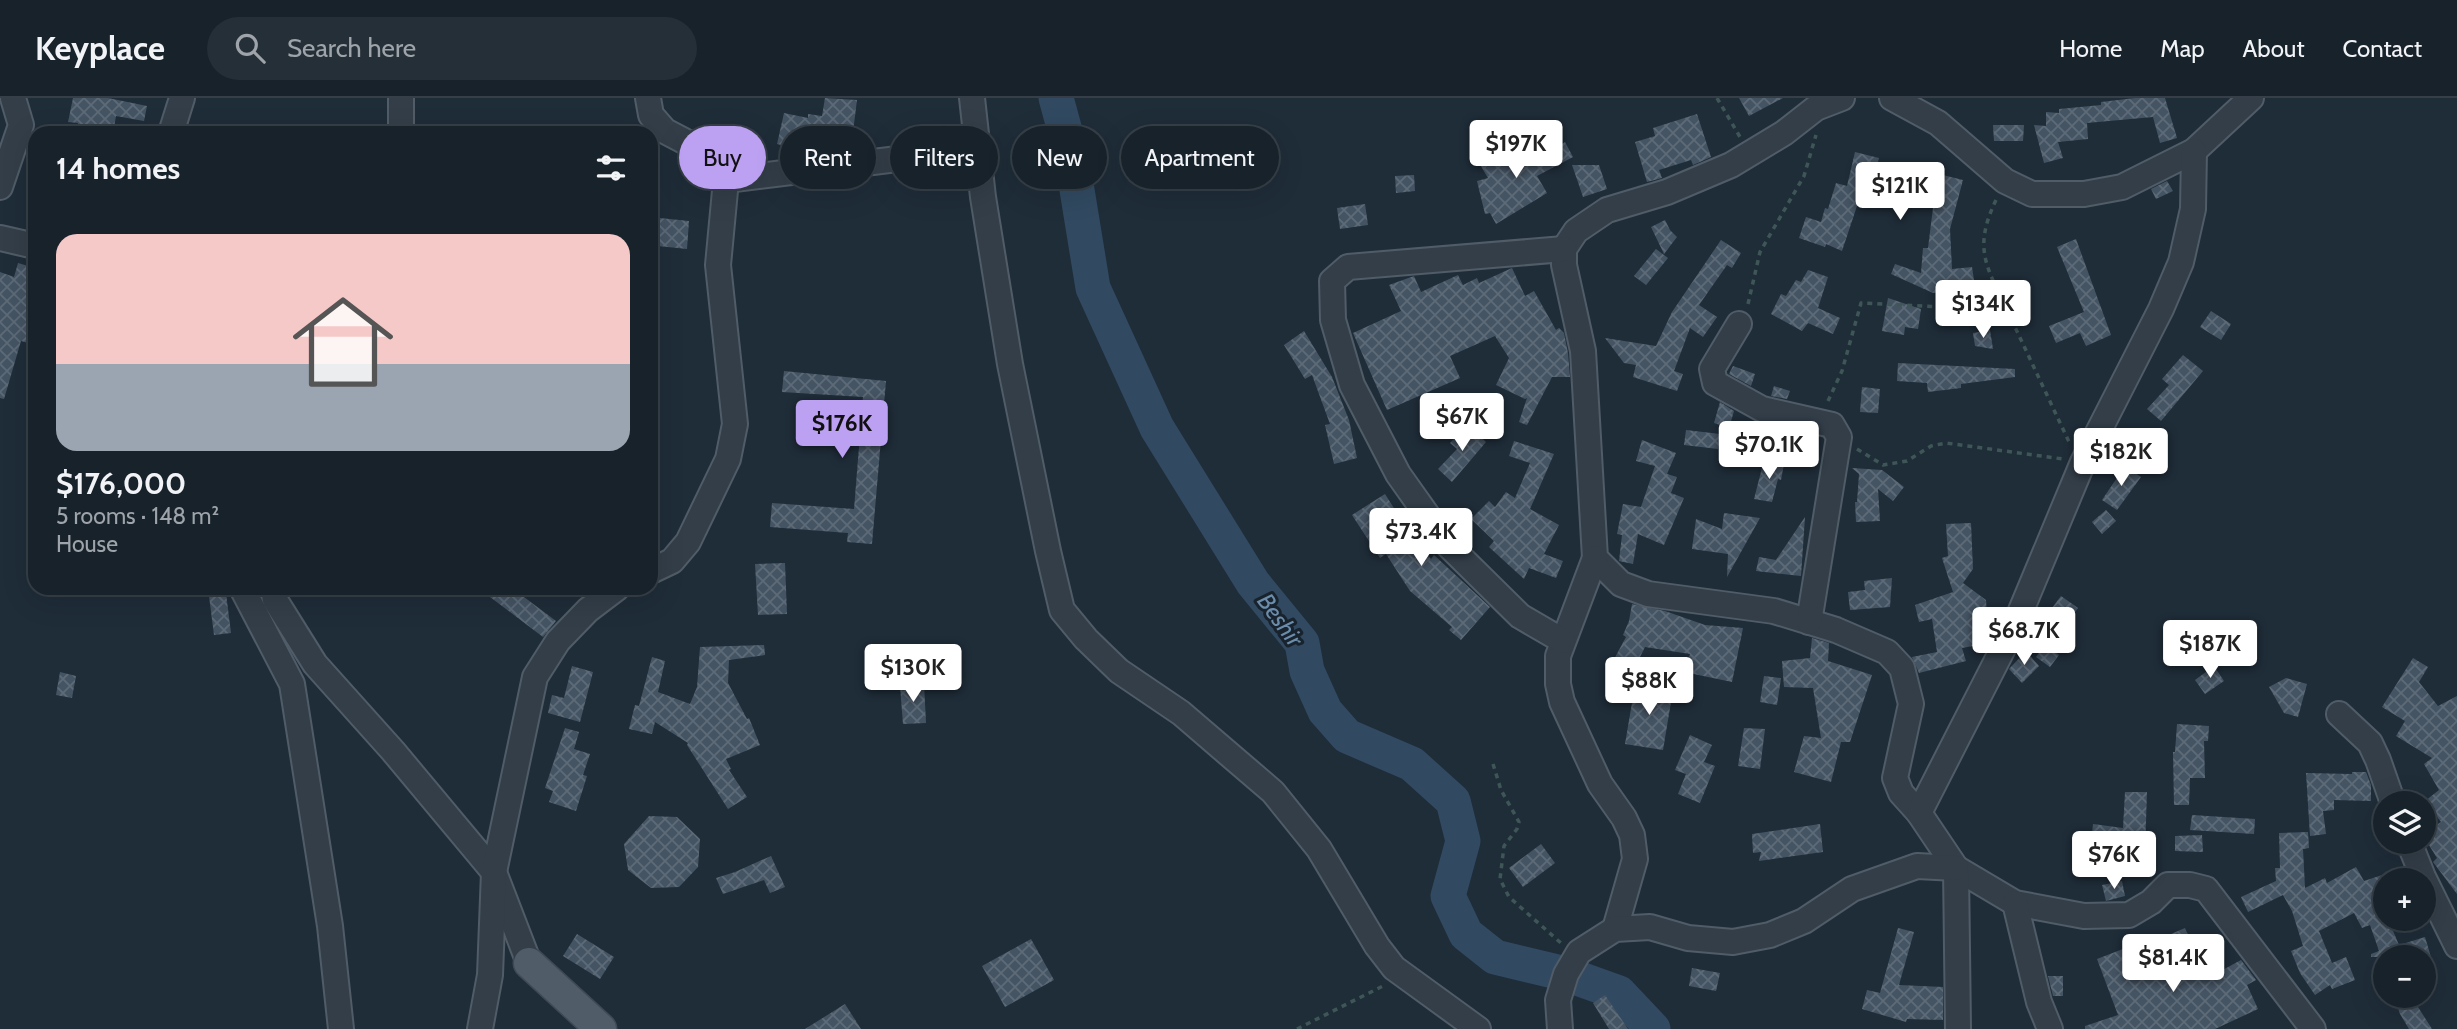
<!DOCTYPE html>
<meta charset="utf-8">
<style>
body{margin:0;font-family:Cabin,sans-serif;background:#242f37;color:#f1f3f6;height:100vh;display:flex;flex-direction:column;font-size:26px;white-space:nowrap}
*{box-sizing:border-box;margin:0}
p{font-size:23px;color:#9ea4a9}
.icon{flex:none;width:38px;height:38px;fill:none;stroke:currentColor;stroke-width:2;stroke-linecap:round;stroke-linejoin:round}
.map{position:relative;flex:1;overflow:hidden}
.sheet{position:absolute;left:28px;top:28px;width:630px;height:469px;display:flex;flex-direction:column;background:#17222b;border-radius:21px;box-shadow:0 7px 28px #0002,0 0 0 2px #363f47}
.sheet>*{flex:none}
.hud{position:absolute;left:679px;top:28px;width:665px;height:63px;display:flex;gap:14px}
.controls{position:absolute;left:2373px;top:693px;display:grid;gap:14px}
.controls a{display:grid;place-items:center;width:63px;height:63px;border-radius:50%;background:#17222b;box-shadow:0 7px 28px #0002,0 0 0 2px #363f47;font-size:35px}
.price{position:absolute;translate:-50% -60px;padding:0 16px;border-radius:7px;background:#fff;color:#222;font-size:23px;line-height:46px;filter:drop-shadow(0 2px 4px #0008)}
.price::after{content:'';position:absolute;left:50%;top:42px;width:21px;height:16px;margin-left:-10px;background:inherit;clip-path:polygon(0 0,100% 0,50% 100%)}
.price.on{background:#bca0f2;color:#111}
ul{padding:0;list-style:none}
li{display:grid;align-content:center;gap:14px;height:371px;padding:0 28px}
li+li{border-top:2px solid #363f47}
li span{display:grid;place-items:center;height:217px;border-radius:21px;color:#555}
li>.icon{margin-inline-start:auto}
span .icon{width:126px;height:126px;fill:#fffc;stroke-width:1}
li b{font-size:30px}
h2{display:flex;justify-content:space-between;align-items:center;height:84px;padding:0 28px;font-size:30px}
.chip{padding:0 24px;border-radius:32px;background:#17222b;box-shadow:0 7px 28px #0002,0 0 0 2px #363f47;font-size:24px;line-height:63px}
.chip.on{background:#bca0f2;color:#111}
header{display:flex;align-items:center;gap:42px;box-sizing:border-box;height:98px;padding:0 35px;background:#17222b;border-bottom:2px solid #363f47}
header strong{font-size:33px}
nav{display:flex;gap:38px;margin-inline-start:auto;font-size:24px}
.search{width:490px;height:63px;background:#242f37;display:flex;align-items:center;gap:18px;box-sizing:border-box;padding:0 24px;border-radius:38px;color:#9ea4a9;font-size:26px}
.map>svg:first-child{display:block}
</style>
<header>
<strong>Keyplace</strong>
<div class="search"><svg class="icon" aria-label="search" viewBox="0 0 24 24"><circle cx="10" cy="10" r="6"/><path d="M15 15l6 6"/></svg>Search here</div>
<nav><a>Home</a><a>Map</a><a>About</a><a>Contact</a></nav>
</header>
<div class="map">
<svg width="2457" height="931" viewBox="0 0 2457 931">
<defs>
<pattern id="building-cross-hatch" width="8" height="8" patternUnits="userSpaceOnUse" patternTransform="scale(1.75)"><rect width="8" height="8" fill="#455463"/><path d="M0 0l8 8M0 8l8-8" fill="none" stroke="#5d6a78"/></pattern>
</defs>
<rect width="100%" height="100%" fill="#1f2d39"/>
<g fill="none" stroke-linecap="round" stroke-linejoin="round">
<!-- river -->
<path stroke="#314a61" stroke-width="35" d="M 1056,0 L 1071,55 L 1093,190 L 1157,330 L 1253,485 L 1302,545 L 1307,573 L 1325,613 L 1347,638 L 1412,666 L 1453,703 L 1463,743 L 1448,798 L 1466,836 L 1495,859 L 1566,876 L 1619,895 L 1653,931"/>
</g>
<!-- building -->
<g fill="url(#building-cross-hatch)">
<path d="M 73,0 L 108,0 L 147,8 L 144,23 L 116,18 L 113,35 L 76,35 L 78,25 L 68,24 Z"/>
<path d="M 825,0 L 857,2 L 852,42 L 797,34 L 793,50 L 777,46 L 784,15 L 808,20 L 808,16 L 822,18 Z"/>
<path d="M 1739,0 L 1783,0 L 1749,18 Z"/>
<path d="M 2135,0 L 2165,0 L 2177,40 L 2160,45 L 2153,19 L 2087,25 L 2088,41 L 2058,44 L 2063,60 L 2044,65 L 2034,27 L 2046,28 L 2046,14 L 2059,15 L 2059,11 L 2101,7 L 2101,4 Z"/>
<path d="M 1697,16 L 1711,59 L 1693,67 L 1691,62 L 1659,72 L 1662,80 L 1647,84 L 1635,44 L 1655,38 L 1653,30 Z"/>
<path d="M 1993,27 L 2024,27 L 2023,43 L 1994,43 Z"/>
<path d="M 1565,44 L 1573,59 L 1537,78 L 1547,95 L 1496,126 L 1490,115 L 1485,116 L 1477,83 L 1488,80 L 1476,60 L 1491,55 L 1494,60 L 1525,51 L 1529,64 Z"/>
<path d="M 1855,54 L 1879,60 L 1878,64 L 1912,68 L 1939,77 L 1939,76 L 1963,82 L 1950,131 L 1952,171 L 1972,169 L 1976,195 L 1933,195 L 1891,176 L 1895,166 L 1921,175 L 1923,150 L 1928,150 L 1934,102 L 1908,92 L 1911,83 L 1867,78 L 1842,153 L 1826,146 L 1825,149 L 1799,140 L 1806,119 L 1821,124 L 1825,110 L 1828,111 L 1836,85 L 1847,88 Z"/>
<path d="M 1572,67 L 1599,67 L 1607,91 L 1583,99 Z"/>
<path d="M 1414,77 L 1415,93 L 1396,95 L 1395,78 Z"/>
<path d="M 2167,83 L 2173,93 L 2156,101 L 2151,91 Z"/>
<path d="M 1365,106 L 1368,127 L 1340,131 L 1337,110 Z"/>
<path d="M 660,120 L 689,123 L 687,151 L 658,148 Z"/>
<path d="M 1665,122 L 1670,132 L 1677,139 L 1664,156 L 1651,129 Z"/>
<path d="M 2076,141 L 2111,237 L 2086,248 L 2080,235 L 2056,245 L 2049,228 L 2084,214 L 2057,149 Z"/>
<path d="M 1721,142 L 1741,155 L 1732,170 L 1727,167 L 1699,207 L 1717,219 L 1703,239 L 1690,230 L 1674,273 L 1683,276 L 1677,293 L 1633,279 L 1636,267 L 1624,265 L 1605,240 L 1656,248 L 1672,214 Z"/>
<path d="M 1656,151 L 1668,160 L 1646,187 L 1634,178 Z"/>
<path d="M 18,165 L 35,170 L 35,182 L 31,198 L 35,199 L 35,247 L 21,243 L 4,301 L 0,300 L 0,174 L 14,179 Z"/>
<path d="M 1512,170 L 1525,198 L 1534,193 L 1556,232 L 1559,230 L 1564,235 L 1568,255 L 1570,279 L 1552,279 L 1527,327 L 1519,324 L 1527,300 L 1525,301 L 1496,287 L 1509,260 L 1495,238 L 1450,258 L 1460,280 L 1387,312 L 1353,235 L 1401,213 L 1389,187 L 1414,178 L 1421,194 L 1458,177 L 1463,187 L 1477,180 L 1479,185 Z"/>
<path d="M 1808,172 L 1828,179 L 1818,210 L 1840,220 L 1833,236 L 1808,225 L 1802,233 L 1771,216 L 1781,196 L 1786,198 L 1796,182 L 1801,184 Z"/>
<path d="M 1888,200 L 1921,211 L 1918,231 L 1905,229 L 1904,237 L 1882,233 Z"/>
<path d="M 2211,213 L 2231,226 L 2221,242 L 2200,229 Z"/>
<path d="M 1990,232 L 1993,251 L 1975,248 L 1973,235 Z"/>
<path d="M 1304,233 L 1332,279 L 1349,322 L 1357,360 L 1334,366 L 1325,327 L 1330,326 L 1312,277 L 1305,281 L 1284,247 Z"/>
<path d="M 2183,257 L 2203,273 L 2161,323 L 2147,311 L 2169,287 L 2162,281 Z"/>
<path d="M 1898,265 L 2015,271 L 2015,279 L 1961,286 L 1961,290 L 1928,294 L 1927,285 L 1897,283 Z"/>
<path d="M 1733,268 L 1755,276 L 1751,288 L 1729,276 Z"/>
<path d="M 784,273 L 886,283 L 872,446 L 847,444 L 848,435 L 770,429 L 772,405 L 854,411 L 863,299 L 782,294 Z"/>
<path d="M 1774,288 L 1790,293 L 1787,301 L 1771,298 Z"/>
<path d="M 1862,289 L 1880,291 L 1878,315 L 1860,314 Z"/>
<path d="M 1720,304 L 1734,313 L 1729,330 L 1714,325 Z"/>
<path d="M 1463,331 L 1468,335 L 1472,331 L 1486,344 L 1452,384 L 1438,371 L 1457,351 L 1450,345 Z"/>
<path d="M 1686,332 L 1720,336 L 1718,351 L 1684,347 Z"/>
<path d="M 1642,342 L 1676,355 L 1667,376 L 1677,379 L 1671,395 L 1684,400 L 1664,447 L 1638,436 L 1633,466 L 1619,463 L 1622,437 L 1617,436 L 1623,406 L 1641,409 L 1655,368 L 1636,363 Z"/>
<path d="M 1514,343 L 1554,356 L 1530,411 L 1559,427 L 1544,456 L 1563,463 L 1556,480 L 1529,470 L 1524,481 L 1489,449 L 1494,443 L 1471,421 L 1489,403 L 1495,409 L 1506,394 L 1515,400 L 1530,365 L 1509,358 Z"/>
<path d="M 1764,362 L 1784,366 L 1781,382 L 1778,381 L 1772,404 L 1754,401 Z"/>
<path d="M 2125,368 L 2141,379 L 2117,412 L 2102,402 Z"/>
<path d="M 1852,370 L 1882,372 L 1904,389 L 1893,403 L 1878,391 L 1880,423 L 1856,424 L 1855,404 L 1857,404 L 1859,376 Z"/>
<path d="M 1385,396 L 1411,437 L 1431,461 L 1434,457 L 1490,509 L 1461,542 L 1449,532 L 1452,529 L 1410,493 L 1386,456 L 1380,460 L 1352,417 Z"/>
<path d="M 2106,412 L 2116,423 L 2102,436 L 2092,424 Z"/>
<path d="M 1724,415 L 1760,420 L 1727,479 L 1728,456 L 1692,451 L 1696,421 L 1722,431 Z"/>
<path d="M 1805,419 L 1801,478 L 1756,473 L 1759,459 L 1776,462 Z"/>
<path d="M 1971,425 L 1973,471 L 1963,485 L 1986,502 L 1987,516 L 1984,516 L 1989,545 L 1962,550 L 1966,563 L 1919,575 L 1912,559 L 1937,554 L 1932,521 L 1919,524 L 1915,507 L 1953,494 L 1942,460 L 1948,458 L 1946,426 Z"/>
<path d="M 785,465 L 787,516 L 758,517 L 755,466 Z"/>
<path d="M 1892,480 L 1890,509 L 1850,512 L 1848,494 L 1865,492 L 1864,483 Z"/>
<path d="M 478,490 L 512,490 L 556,523 L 543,539 Z"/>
<path d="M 226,495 L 231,535 L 214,537 L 209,498 Z"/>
<path d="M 2061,498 L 2078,510 L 2066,526 L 2049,514 Z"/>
<path d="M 1632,506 L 1665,513 L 1705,527 L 1743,530 L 1732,584 L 1684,574 L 1690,556 L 1645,549 L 1632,575 L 1612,565 L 1626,539 L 1623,537 L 1629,523 Z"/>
<path d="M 1812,540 L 1829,545 L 1828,563 L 1872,577 L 1850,644 L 1841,644 L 1831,684 L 1794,674 L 1804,638 L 1821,640 L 1813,590 L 1784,589 L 1782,563 L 1810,560 Z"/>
<path d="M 2045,546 L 2059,557 L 2050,569 L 2036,559 Z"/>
<path d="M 764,547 L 765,557 L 729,562 L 728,585 L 747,621 L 749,620 L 760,647 L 726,661 L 731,671 L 729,672 L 747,699 L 728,711 L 687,647 L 688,645 L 655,624 L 652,636 L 629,631 L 635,607 L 639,608 L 652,559 L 665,563 L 658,594 L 690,606 L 697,589 L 700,549 Z"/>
<path d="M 2026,553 L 2039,568 L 2022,585 L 2009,571 Z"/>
<path d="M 2413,560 L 2428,569 L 2419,584 L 2438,608 L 2457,598 L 2457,796 L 2433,764 L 2437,760 L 2424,739 L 2424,735 L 2441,724 L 2425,703 L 2439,692 L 2424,666 L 2432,660 L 2396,638 L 2405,623 L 2382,609 Z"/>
<path d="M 572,568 L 593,574 L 580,624 L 548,615 L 552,597 L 564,600 Z"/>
<path d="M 2214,568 L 2224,583 L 2205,596 L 2195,582 Z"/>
<path d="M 60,574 L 76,578 L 72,600 L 56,597 Z"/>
<path d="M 1764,578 L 1781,580 L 1777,607 L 1760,604 Z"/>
<path d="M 2286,580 L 2307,586 L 2298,619 L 2284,615 L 2269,589 Z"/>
<path d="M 924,586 L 926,625 L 903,626 L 900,588 Z"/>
<path d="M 1635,587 L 1673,592 L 1663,652 L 1625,646 Z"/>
<path d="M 2177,626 L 2209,628 L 2208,643 L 2204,643 L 2205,680 L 2190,680 L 2189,707 L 2174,707 L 2173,654 L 2175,654 Z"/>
<path d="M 565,630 L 579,634 L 574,651 L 590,656 L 583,677 L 587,678 L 576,713 L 549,704 L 553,693 L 545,690 Z"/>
<path d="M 1744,630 L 1765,631 L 1760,671 L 1738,668 Z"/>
<path d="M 1690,637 L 1712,647 L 1704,664 L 1715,668 L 1700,705 L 1678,696 L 1686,676 L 1675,672 Z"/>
<path d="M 2352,674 L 2366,674 L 2371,687 L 2371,703 L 2334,702 L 2334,712 L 2323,713 L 2326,736 L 2310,738 L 2306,675 L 2352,676 Z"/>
<path d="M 2125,694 L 2147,694 L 2145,752 L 2107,751 L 2110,767 L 2095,769 L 2091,745 L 2093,726 L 2123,730 Z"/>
<path d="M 2192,717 L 2255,721 L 2254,736 L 2190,732 Z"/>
<path d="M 649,718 L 677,719 L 700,741 L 698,769 L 679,789 L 651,790 L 628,772 L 624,746 Z"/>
<path d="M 1820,726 L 1823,754 L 1759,763 L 1761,754 L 1753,755 L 1752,736 Z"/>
<path d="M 2308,734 L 2309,750 L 2303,751 L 2305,790 L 2325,780 L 2327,785 L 2356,769 L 2364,783 L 2385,776 L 2385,821 L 2388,821 L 2399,847 L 2425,839 L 2431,859 L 2371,859 L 2371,856 L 2379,853 L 2370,827 L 2362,830 L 2354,815 L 2319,833 L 2332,865 L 2346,859 L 2355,882 L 2332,891 L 2330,887 L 2315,897 L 2300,875 L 2291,853 L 2303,848 L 2292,813 L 2283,797 L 2248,814 L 2241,799 L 2276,783 L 2275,770 L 2280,770 L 2279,735 Z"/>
<path d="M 2202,737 L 2203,754 L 2175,753 L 2175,738 Z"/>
<path d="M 1541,746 L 1555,765 L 1523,789 L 1509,770 Z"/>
<path d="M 771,758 L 785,789 L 770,795 L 764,782 L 723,796 L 716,780 L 735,774 Z"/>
<path d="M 2122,783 L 2125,798 L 2106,803 L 2102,787 Z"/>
<path d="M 1898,830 L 1914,834 L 1899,887 L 1943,889 L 1943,922 L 1907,921 L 1906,924 L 1862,911 L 1867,892 L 1880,895 Z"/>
<path d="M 2185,830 L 2193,848 L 2178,854 L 2171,836 Z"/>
<path d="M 577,836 L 614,859 L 600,881 L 563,858 Z"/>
<path d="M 1031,841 L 1054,882 L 1005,909 L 982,868 Z"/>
<path d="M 2128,849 L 2137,869 L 2192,853 L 2204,882 L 2241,862 L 2256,882 L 2247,887 L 2258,911 L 2215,931 L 2085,931 L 2085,928 L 2118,917 L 2097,861 Z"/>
<path d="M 1692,870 L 1720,875 L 1716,893 L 1689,888 Z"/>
<path d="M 2048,878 L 2063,878 L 2063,898 L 2053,898 Z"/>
<path d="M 1605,897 L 1628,931 L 1609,931 L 1593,905 Z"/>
<path d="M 2394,898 L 2411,898 L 2432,931 L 2409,931 L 2400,916 Z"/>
<path d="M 845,906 L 861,931 L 805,931 Z"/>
</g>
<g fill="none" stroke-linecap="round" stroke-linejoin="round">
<defs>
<g id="minor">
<path d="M 401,0 L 401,35"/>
<path d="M 648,0 L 651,17 L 665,33 L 707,55 L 722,67 L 726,82 L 718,167 L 735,326 L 728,361 L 688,444 L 672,463 L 651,473"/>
<path d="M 972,0 L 983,99 L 1010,266 L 1048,453 L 1062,512 L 1086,541 L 1119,573 L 1181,615 L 1273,694 L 1319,751 L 1377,848 L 1394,870 L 1478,931"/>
<path d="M 1842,0 L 1816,10 L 1784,35 L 1731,67 L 1667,94 L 1607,112 L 1576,133 L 1564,151 L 1564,167 L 1583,253 L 1595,460 L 1621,486 L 1648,496 L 1774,513 L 1836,532 L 1887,554 L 1902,570 L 1911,606 L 1895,680 L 1901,695 L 1919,715 L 1956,770 L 2015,805 L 2084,818 L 2129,817 L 2151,804 L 2168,787 L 2190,787 L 2206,791 L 2313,931"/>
<path d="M 1892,0 L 1938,25 L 2005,83 L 2032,96 L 2084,96 L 2122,89 L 2194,53 L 2251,0"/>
<path d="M 171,35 L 182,0"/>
<path d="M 726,82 L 979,51"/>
<path d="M 0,89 L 21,27 L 13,0"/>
<path d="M 0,140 L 35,148"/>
<path d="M 1739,226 L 1712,271 L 1715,285 L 1762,311 L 1832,327 L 1839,339 L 1809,524"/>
<path d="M 1595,460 L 1558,558 L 1558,586 L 1562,604 L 1600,686 L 1624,720 L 1632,737 L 1635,761 L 1615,831"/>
<path d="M 242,490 L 292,586 L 330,828 L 341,931"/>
<path d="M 273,490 L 275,502 L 315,566 L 393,653 L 494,774 L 529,865"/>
<path d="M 1563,543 L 1520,518 L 1449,448 L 1398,376 L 1352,287 L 1333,222 L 1332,183 L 1348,169 L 1564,151"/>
<path d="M 2339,616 L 2370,645 L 2378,662 L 2393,705"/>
<path d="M 1919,715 L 2015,527 L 2083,364 L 2161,211 L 2181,164 L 2193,111 L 2194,53"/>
<path d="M 2409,744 L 2423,779 L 2457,848"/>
<path d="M 1956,770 L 1958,931"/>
<path d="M 2015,805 L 2039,904 L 2050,931"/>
<path d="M 480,931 L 490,877 L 494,774 L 535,579 L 558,543 L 588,512 L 617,490"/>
<path d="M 1560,931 L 1558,902 L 1566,876 L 1579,854 L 1615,831 L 1650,829 L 1688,840 L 1733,844 L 1770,837 L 1804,823 L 1852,791 L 1917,768 L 1956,770"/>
</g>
<path id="major" d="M 529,865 L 601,931"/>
</defs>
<!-- minor casing -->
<use href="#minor" stroke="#505c67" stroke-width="28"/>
<!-- major casing -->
<use href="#major" stroke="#3f4a56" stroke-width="33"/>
<!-- path -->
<g stroke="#3f5657" stroke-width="3.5" stroke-dasharray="5 5" stroke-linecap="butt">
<path d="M 1717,0 L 1740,39"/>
<path d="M 1996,102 C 1973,150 1986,168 2007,212"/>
<path d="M 1748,206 L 1760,154 L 1804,78 L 1816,37"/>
<path d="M 1828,303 L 1842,273 L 1861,205 L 2007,212 L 2070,346"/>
<path d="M 1857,351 L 1883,367 L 1907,363 L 1931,348 L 1946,345 L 2063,361"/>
<path d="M 1493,666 L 1501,692 L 1519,724 L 1517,731 L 1504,748 L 1500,781 L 1509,799 L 1562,846"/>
<path d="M 1297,931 L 1383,888"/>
</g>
<!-- minor -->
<use href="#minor" stroke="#333e49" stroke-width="24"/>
<!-- major -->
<use href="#major" stroke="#505d69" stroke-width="30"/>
</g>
<g text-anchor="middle" stroke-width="6" stroke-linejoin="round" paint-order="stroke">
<!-- water labels -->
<g font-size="24" font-style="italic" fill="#6b8dab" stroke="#18232e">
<text transform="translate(1280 522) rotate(54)" y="8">Beshir</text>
</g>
</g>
</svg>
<div class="controls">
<a><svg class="icon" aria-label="layers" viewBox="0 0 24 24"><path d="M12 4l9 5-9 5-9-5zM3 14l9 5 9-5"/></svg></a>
<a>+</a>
<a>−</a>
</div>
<b class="price" style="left:1516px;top:82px">$197K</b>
<b class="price" style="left:1900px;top:124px">$121K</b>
<b class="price" style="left:1983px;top:242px">$134K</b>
<b class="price" style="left:1462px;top:355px">$67K</b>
<b class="price on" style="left:842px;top:362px">$176K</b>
<b class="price" style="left:1769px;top:383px">$70.1K</b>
<b class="price" style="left:2121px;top:390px">$182K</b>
<b class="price" style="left:1421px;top:470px">$73.4K</b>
<b class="price" style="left:2024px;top:569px">$68.7K</b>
<b class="price" style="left:2210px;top:582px">$187K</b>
<b class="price" style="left:913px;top:606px">$130K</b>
<b class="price" style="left:1649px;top:619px">$88K</b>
<b class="price" style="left:2114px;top:793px">$76K</b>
<b class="price" style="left:2173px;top:896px">$81.4K</b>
<div class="hud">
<a class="chip on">Buy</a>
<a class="chip">Rent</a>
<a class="chip">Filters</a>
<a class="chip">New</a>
<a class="chip">Apartment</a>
</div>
<section class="sheet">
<h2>14 homes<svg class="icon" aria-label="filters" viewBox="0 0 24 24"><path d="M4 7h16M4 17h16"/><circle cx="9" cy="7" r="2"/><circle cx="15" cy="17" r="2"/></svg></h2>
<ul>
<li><span style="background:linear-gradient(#f6c9c9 60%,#9aa5b1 0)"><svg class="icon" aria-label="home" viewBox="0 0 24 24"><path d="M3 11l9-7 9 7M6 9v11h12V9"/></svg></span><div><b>$176,000</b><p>5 rooms · 148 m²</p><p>House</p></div></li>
</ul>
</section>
</div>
